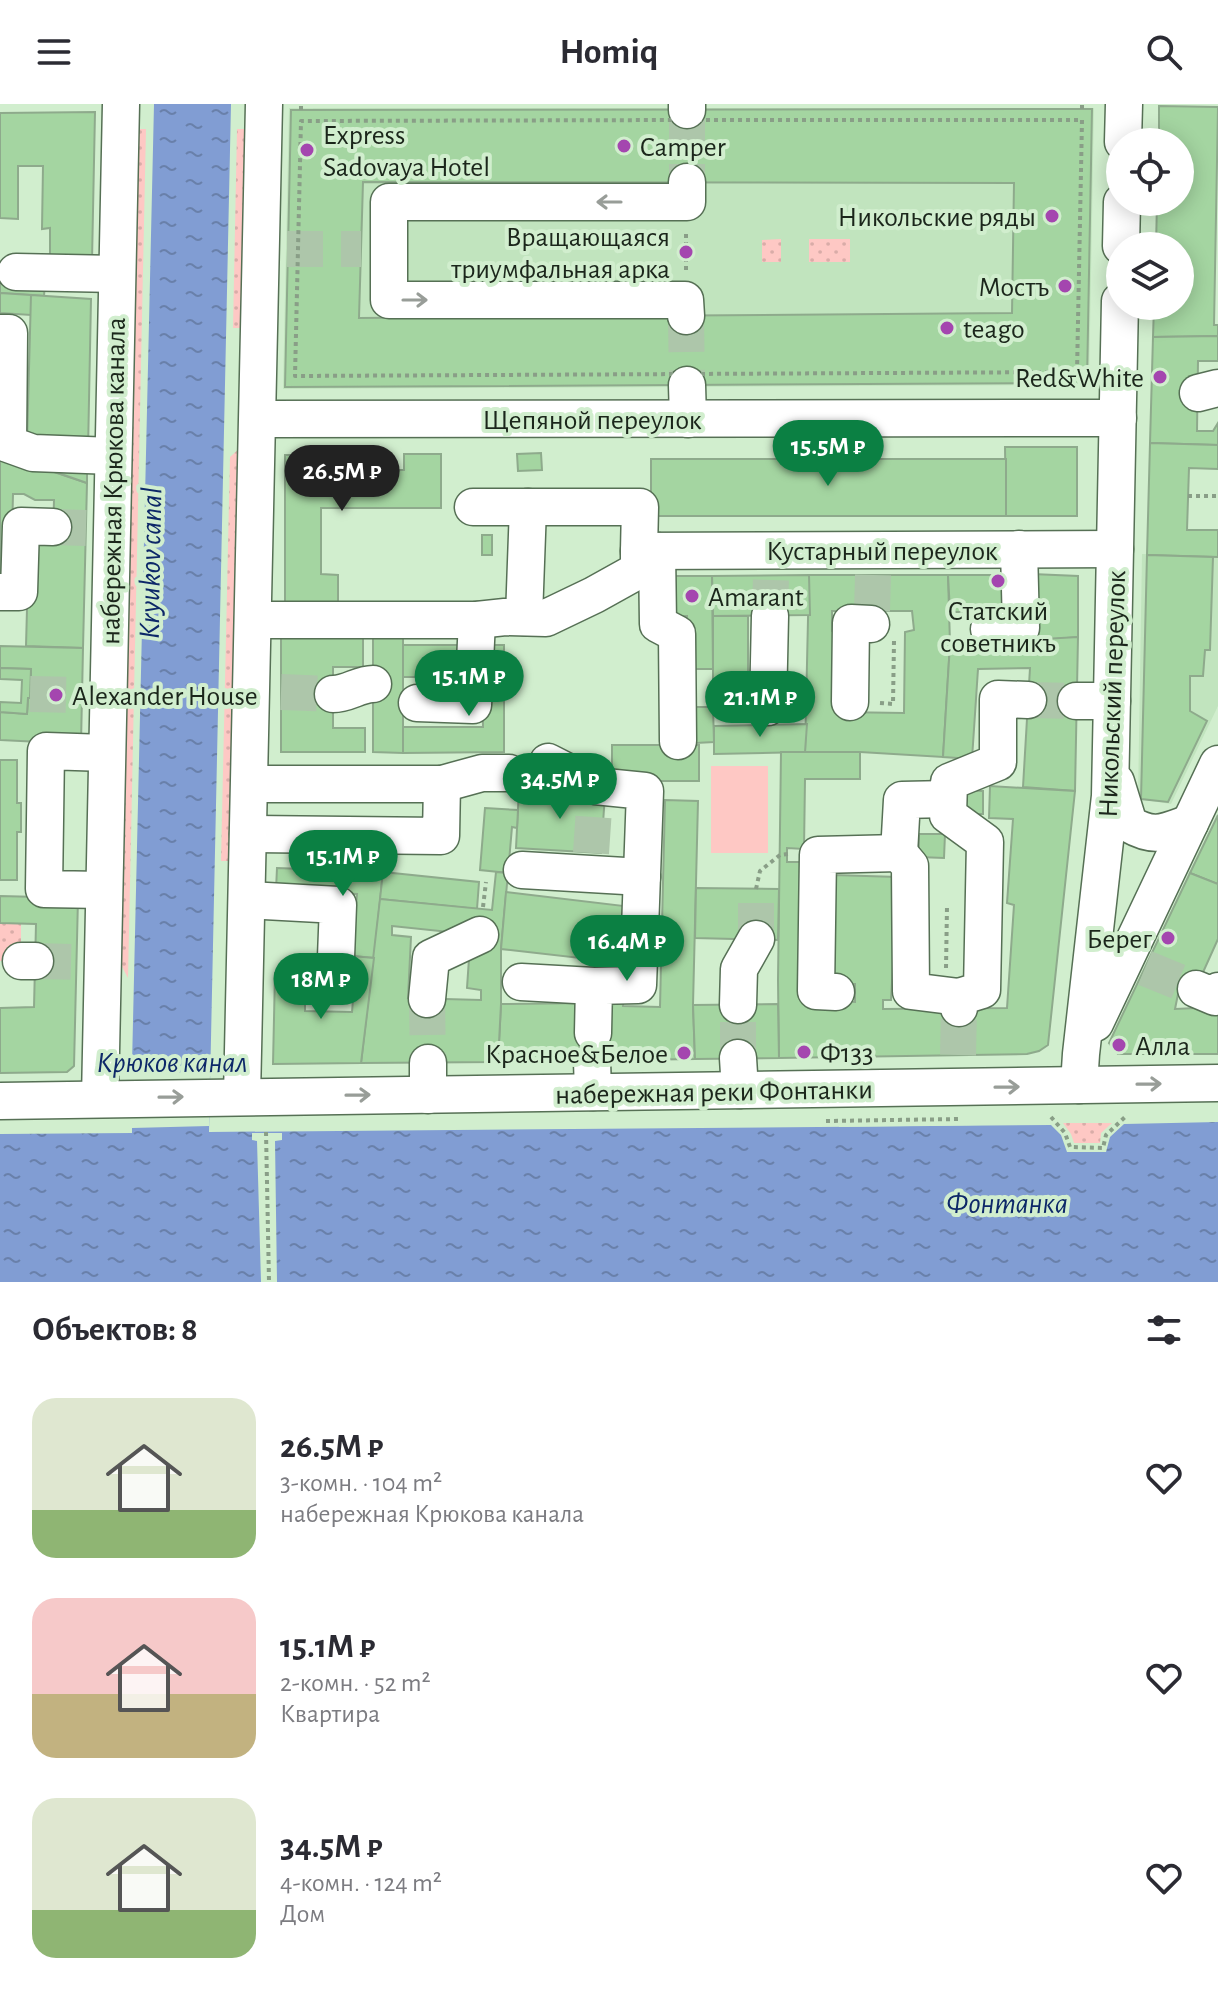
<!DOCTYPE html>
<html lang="ru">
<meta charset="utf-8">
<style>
body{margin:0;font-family:"Alegreya Sans",sans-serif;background:#f7f7f7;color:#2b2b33;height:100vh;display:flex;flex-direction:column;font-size:30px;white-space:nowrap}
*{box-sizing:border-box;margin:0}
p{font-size:26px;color:#7c7c81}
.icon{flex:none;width:44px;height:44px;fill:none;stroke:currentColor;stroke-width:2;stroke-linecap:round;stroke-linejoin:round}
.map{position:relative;height:1178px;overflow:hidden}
.details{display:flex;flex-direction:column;background:#fff;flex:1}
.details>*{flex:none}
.controls{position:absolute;left:1106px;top:24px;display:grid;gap:16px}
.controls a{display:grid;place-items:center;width:88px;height:88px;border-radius:50%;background:#fff;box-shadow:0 4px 20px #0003;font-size:40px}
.price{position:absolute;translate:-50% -68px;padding:0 18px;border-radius:28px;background:#0b8043;color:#fff;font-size:26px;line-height:52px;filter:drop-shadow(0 2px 4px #0008)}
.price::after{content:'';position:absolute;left:50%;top:48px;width:24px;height:18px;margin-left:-12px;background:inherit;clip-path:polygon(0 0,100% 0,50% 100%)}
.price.active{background:#222;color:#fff}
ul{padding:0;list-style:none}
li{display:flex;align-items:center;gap:24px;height:200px;padding:0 32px}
li span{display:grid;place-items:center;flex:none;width:224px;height:160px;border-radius:24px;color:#555}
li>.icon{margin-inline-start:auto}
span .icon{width:96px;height:96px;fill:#fffc;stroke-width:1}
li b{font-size:34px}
h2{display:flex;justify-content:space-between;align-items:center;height:96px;padding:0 32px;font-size:34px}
header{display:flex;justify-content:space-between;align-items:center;height:104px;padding:0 32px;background:#fff;font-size:36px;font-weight:700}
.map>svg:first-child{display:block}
</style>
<header><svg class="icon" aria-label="menu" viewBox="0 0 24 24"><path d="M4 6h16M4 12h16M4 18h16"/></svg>Homiq<svg class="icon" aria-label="search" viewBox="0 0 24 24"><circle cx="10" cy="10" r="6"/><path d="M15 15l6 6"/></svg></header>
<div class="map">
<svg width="1218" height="1178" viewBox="0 0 1218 1178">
<defs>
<pattern id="grass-dots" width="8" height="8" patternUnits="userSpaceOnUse" patternTransform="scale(2)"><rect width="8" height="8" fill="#fec8c4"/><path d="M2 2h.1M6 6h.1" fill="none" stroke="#d9aca8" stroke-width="1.8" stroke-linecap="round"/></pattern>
<pattern id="water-ripples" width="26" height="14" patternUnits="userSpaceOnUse" patternTransform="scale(2)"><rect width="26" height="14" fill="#819dd3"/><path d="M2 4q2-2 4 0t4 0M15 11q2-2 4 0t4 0" fill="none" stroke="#6980aa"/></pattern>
</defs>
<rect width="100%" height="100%" fill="#d1eece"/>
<!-- built -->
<g fill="#c1e4be">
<path d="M 289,4 L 1094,4 L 1089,281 L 283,285 Z"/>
<path d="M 1142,450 L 1218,451 L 1218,602 L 1171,700 L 1138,695 Z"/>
</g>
<!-- grass -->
<g fill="url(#grass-dots)">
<path d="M 136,25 L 146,25 L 128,874 L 118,855 Z"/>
<path d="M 237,25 L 248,25 L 244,224 L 233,224 Z"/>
<path d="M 781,135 L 781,158 L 762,158 L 762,136 Z"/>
<rect x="809" y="135" width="41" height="23"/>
<path d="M 241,343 L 232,757 L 221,757 L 230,353 Z"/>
<path d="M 0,819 L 21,820 L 21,841 L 6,857 L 0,857 Z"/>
<path d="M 1063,1019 L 1112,1019 L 1101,1029 L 1100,1039 L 1074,1039 L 1071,1030 Z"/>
</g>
<!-- park -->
<rect fill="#fec8c4" x="711" y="662" width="57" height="87"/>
<!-- water -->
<path fill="url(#water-ripples)" d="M 154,0 L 231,0 L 209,1028 L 1051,1021 L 1061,1031 L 1067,1048 L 1106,1048 L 1110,1033 L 1124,1020 L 1218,1018 L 1218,1178 L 0,1178 L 0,1030 L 132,1029 L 132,961 Z"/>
<!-- pier -->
<g fill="#d1eece">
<path d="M 210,968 L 209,1022 L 132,1024 L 132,969 Z"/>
<path d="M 982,1017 L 982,1021 L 839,1023 L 839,1019 Z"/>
<path d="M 252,1029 L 282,1029 L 282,1036 L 275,1037 L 277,1178 L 261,1178 L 257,1037 L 252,1036 Z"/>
</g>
<!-- building -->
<g fill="#a4d5a1" stroke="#8eaa8c" stroke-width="2" fill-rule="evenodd">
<path d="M 1159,2 L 1218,3 L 1214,221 L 1218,221 L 1218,232 L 1153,233 L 1154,202 L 1180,202 L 1180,142 L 1156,142 L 1157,98 L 1180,98 L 1180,38 L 1159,38 Z"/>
<path d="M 1092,5 L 1087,279 L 285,283 L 291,6 ZM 363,78 L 1014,79 L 1012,209 L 359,214 Z"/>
<path d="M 95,8 L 92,157 L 50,157 L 50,124 L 42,125 L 43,62 L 18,62 L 18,115 L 0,114 L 0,9 Z"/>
<path d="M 0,175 L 45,178 L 44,192 L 0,189 Z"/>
<path d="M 0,189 L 31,191 L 31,211 L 0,209 Z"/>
<path d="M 31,191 L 91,195 L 88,347 L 27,338 Z"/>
<path d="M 1218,232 L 1218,257 L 1198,257 L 1197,327 L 1213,327 L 1218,319 L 1218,341 L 1150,339 L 1153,233 Z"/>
<path d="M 1150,339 L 1218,341 L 1218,365 L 1189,364 L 1187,426 L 1218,426 L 1218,453 L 1147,451 Z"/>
<path d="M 1005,343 L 1077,343 L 1077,412 L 1006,412 Z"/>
<path d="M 541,349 L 542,366 L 518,367 L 517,350 Z"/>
<path d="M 0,350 L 87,379 L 83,544 L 26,542 L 29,432 L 53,432 L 54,396 L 35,396 L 24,390 L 13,390 L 12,432 L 7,467 L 0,467 Z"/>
<path d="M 404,350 L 441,350 L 441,404 L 321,404 L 321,470 L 338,471 L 338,503 L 285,503 L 285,351 L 322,351 L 322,366 L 404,366 Z"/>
<rect x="651" y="355" width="355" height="57"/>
<path d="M 87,356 L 87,379 L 35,361 Z"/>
<rect x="482" y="431" width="10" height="20"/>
<path d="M 1147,451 L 1213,453 L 1210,546 L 1205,546 L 1203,572 L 1190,572 L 1190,607 L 1207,617 L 1168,698 L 1141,695 Z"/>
<path d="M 1032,470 L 1078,472 L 1078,533 L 1033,537 Z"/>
<path d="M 809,471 L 948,471 L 950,540 L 943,653 L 860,648 L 805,648 ZM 832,507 L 912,507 L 914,526 L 905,528 L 904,609 L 838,608 L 838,531 L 832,527 Z"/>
<path d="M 809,471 L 810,511 L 713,512 L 712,472 Z"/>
<path d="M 948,471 L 1005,471 L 1006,508 L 950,508 Z"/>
<path d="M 672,472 L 712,472 L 713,565 L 688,565 L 687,512 L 672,512 Z"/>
<rect x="713" y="512" width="35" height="93"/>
<path d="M 1078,533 L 1075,687 L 1023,683 L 1030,564 L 978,565 L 972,655 L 943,653 L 950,540 Z"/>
<path d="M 281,534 L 363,534 L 363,563 L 333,563 L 333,624 L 365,624 L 365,648 L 281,648 Z"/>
<path d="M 373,534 L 403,534 L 403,649 L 373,648 Z"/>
<rect x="403" y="541" width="66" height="32"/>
<path d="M 482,541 L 504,541 L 504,648 L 403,649 L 403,623 L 483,623 Z"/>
<path d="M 0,542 L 83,544 L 81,640 L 0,636 L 0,608 L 27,610 L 28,594 L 30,594 L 31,565 L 0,564 Z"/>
<path d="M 0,564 L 31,565 L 30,594 L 28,594 L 27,610 L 0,608 L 0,598 L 21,599 L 22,576 L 0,575 Z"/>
<path d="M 695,603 L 713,603 L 714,638 L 696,639 Z"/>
<path d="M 807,620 L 805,648 L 714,650 L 714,622 Z"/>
<rect x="612" y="641" width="87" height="36"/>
<path d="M 781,648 L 860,648 L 860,675 L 805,675 L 804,745 L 787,744 L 787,758 L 804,758 L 803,896 L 855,898 L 855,880 L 830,880 L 834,771 L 898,773 L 891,896 L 883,896 L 883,905 L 1007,904 L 1014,801 L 1007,799 L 1013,715 L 989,714 L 990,682 L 1075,687 L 1048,941 L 1039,947 L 1027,950 L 779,954 L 778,876 Z"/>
<path d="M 0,656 L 17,656 L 17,699 L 21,699 L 21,728 L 17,728 L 17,776 L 0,776 Z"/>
<path d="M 519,685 L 605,690 L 601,749 L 516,744 Z"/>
<path d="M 958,686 L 983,687 L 983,710 L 957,710 Z"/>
<path d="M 665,696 L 698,697 L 693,901 L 695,955 L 498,958 L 501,900 L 588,899 L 623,895 L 623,902 L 660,903 Z"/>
<path d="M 485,704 L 518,706 L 517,724 L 512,723 L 508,769 L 480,766 Z"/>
<path d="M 1218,711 L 1218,780 L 1190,769 Z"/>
<path d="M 919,730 L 945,730 L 944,754 L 919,753 Z"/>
<path d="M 277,764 L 383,768 L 374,854 L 352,852 L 357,790 L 276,786 Z"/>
<path d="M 383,768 L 479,778 L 477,805 L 380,795 Z"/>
<path d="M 496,768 L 508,769 L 501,845 L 501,900 L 498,958 L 361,959 L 380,795 L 492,806 ZM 392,822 L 488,832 L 470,840 L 467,884 L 481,886 L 481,896 L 408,894 L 411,833 L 392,831 Z"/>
<path d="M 1190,769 L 1218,780 L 1218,835 L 1191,895 L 1178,890 L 1175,905 L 1218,903 L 1218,950 L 1118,950 L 1109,939 Z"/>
<path d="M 696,784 L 779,785 L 778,836 L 695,834 Z"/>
<path d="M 506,788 L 624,802 L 615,858 L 501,845 Z"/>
<path d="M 0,792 L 78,794 L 74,962 L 67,968 L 0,969 L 0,904 L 34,903 L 36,820 L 0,819 Z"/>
<path d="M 352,852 L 374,854 L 361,959 L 273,960 L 275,869 L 305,870 L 305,907 L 352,908 L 353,896 L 347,895 Z"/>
<path d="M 778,900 L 779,954 L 695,955 L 693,901 Z"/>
</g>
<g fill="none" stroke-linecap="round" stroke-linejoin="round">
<!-- minor-tunnel -->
<g stroke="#adc6aa" stroke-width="36" stroke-dasharray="36 18" stroke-linecap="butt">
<path d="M 687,6 L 687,78"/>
<path d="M 287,145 L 361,145"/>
<path d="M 686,212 L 687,281"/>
<path d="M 53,423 L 86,424"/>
<path d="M 872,507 L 873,471"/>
<path d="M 770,512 L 771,472"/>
<path d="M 281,588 L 333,590"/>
<path d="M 30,590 L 82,591"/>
<path d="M 1028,596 L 1076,597"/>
<path d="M 591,749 L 595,690"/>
<path d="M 756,835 L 756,785"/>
<path d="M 35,857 L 76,858"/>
<path d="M 1145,864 L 1196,885"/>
<path d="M 427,895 L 428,959"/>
<path d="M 958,951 L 959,904"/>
<path d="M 738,954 L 738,901"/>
</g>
<defs>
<g id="minor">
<path d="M 687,0 L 687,6"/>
<path d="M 1123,38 L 1124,0"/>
<path d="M 1121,142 L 1122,98"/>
<path d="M 16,168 L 117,170"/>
<path d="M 686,212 L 685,196 L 389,196 L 389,98 L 687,98 L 687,78"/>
<path d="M 0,229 L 9,229 L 8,340 L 33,349 L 113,352"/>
<path d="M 687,281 L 688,315"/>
<path d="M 1198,289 L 1218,284"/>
<path d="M 258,315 L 1118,314"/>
<path d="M 473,403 L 640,403 L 639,447"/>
<path d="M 657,447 L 658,520 L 677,530 L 678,637"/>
<path d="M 0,488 L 19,488 L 21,422 L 53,423"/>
<path d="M 524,513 L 528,403"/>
<path d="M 253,516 L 477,516 L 505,513 L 546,514 L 594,491 L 639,466 L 639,447 L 1115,445"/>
<path d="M 989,525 L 1021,524 L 1019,445"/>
<path d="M 333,590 C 348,590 359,580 373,580"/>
<path d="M 1076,597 L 1112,597"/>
<path d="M 850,598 L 851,519 L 871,520"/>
<path d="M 417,599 L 473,601 L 477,516"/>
<path d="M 768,603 L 770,512"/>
<path d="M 548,658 L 595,682 L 645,687 L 638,881 L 594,882 L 593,929"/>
<path d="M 1116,678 L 1129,720 C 1155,735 1164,728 1190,719"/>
<path d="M 250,680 L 442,680 L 482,669 L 509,669"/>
<path d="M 248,730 L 441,732 L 442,680"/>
<path d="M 899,749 L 902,696 L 948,695"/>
<path d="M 522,766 L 642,773"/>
<path d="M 103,786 L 44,785 L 46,647 L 106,649"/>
<path d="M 247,796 L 338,801 L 335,879"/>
<path d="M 21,857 L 35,857"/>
<path d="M 521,878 L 594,882"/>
<path d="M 1196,885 L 1215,893 L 1218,887"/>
<path d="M 836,888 L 816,887 L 818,751 L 899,749 L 910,762 L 911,887 L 959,893"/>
<path d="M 427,895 L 431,854 L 480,831"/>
<path d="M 738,901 L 739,865 L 756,835"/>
<path d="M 959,904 L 959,893 L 982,886 L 985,738 L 948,711 L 949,678 L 998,658 L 998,595 L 1028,596"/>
<path d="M 1095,919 L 1218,660"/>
<path d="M 738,954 L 740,986"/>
<path d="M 592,957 L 593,988"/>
<path d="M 428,959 L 428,991"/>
<path d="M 1079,981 L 1081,950 L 1110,692 L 1120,197"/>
<path d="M 242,992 L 264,0"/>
<path d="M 100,995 L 121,0"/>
<path d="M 0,997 L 1218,979"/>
</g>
</defs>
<!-- minor casing -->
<use href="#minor" stroke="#567055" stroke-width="39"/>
<!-- path -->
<g stroke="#899e87" stroke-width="4" stroke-dasharray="4 4" stroke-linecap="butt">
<path d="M 1082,5 L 1082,0"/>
<path d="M 301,6 L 301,0"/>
<path d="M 682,16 L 1082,16 L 1077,268 L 295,272 L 301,17 Z"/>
<path d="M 686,166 L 686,127"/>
<path d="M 1188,392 L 1218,392"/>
<path d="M 880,599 L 893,600 L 894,537"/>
<path d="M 756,785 L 760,767 L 780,751 L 788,750"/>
<path d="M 483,803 L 486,778"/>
<path d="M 946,864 L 947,803"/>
<path d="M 1051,1013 L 1065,1029 L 1070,1043 L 1103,1044 L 1106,1031 L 1126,1012"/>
<path d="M 826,1017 L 959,1015"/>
<path d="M 266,1028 L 269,1178"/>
</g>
<!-- minor -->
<use href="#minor" stroke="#fff" stroke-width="36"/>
</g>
<!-- one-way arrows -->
<defs><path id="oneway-shaft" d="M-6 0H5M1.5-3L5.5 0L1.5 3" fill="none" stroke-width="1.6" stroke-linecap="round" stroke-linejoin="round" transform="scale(2)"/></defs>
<g stroke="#989d98">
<use href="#oneway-shaft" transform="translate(609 98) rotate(180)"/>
<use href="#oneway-shaft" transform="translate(415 196)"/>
<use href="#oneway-shaft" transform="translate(1149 980) rotate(-1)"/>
<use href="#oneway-shaft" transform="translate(1007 983) rotate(-1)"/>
<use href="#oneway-shaft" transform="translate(358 991) rotate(-1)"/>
<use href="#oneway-shaft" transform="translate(171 993) rotate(-1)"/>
</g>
<!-- markers -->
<g fill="#a446af" stroke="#d1eece" stroke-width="3">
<circle cx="624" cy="42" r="8"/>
<circle cx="307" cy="46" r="8"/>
<circle cx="1052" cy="112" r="8"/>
<circle cx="686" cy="148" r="8"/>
<circle cx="1065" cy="182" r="8"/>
<circle cx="947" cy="224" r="8"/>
<circle cx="1160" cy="273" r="8"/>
<circle cx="998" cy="477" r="8"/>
<circle cx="692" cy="492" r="8"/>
<circle cx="56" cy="591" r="8"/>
<circle cx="1168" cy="834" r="8"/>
<circle cx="1119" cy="941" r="8"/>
<circle cx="804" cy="948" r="8"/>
<circle cx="684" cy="949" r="8"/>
</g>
<g text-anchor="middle" stroke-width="8" stroke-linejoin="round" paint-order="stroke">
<!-- poi labels -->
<g font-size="28" fill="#1b261b" stroke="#d1eece" text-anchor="start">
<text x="323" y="40">Express<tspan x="323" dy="32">Sadovaya Hotel</tspan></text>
<text x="640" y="52">Camper</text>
<text x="1036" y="122" text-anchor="end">Никольские ряды</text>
<text x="670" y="142" text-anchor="end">Вращающаяся<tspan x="670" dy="32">триумфальная арка</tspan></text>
<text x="1049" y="192" text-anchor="end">Мостъ</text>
<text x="963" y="234">teago</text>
<text x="1144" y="283" text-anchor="end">Red&amp;White</text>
<text x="708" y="502">Amarant</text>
<text x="998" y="516" text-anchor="middle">Статский<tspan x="998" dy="32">советникъ</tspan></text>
<text x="72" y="601">Alexander House</text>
<text x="1152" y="844" text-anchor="end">Берег</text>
<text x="1135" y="951">Алла</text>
<text x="820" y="958">Ф133</text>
<text x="668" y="959" text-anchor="end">Красное&amp;Белое</text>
</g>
<!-- street labels -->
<g font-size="28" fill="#1b261b" stroke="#d1eece">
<text x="592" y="325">Щепяной переулок</text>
<text transform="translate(112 377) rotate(-89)" y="10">набережная Крюкова канала</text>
<text x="882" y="456">Кустарный переулок</text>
<text transform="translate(1111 590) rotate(-88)" y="10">Никольский переулок</text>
<text transform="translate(714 987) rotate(-1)" y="10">набережная реки Фонтанки</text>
</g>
<!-- water labels -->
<g font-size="30" font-style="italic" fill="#0d2868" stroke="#d1eece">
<text transform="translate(150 459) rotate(-89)" y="10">Kryukov canal</text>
<text x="172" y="968">Крюков канал</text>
<text x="1007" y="1109">Фонтанка</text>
</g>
</g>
</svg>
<div class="controls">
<a><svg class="icon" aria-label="locate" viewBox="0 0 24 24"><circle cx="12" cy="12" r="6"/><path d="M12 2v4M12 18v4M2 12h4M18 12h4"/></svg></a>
<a><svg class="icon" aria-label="layers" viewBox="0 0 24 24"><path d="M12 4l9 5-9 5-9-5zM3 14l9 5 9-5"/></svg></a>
</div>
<b class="price" style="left:828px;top:384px">15.5M ₽</b>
<b class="price active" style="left:342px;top:409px">26.5M ₽</b>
<b class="price" style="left:469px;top:614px">15.1M ₽</b>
<b class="price" style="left:760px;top:635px">21.1M ₽</b>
<b class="price" style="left:560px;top:717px">34.5M ₽</b>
<b class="price" style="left:343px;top:794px">15.1M ₽</b>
<b class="price" style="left:627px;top:879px">16.4M ₽</b>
<b class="price" style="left:321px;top:917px">18M ₽</b>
</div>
<section class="details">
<h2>Объектов: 8<svg class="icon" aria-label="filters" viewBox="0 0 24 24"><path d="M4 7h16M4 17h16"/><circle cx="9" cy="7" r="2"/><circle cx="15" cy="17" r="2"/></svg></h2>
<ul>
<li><span style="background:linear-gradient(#dfe7d0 70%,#8fb573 0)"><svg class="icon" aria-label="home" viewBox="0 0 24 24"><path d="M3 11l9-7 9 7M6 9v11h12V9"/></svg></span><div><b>26.5M ₽</b><p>3-комн. · 104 m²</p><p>набережная Крюкова канала</p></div><svg class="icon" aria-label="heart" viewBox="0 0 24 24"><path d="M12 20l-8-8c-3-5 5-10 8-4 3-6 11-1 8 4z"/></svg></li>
<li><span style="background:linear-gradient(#f6c9c9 60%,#c2b280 0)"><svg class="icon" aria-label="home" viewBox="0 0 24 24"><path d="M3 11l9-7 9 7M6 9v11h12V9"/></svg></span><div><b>15.1M ₽</b><p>2-комн. · 52 m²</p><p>Квартира</p></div><svg class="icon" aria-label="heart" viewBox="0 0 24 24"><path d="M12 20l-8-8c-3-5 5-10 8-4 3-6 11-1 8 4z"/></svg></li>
<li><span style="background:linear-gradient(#dfe7d0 70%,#8fb573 0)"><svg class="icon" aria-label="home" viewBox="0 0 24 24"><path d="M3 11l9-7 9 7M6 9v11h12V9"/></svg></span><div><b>34.5M ₽</b><p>4-комн. · 124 m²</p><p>Дом</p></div><svg class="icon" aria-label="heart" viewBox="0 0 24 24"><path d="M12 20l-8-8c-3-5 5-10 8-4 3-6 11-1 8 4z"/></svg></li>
</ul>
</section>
